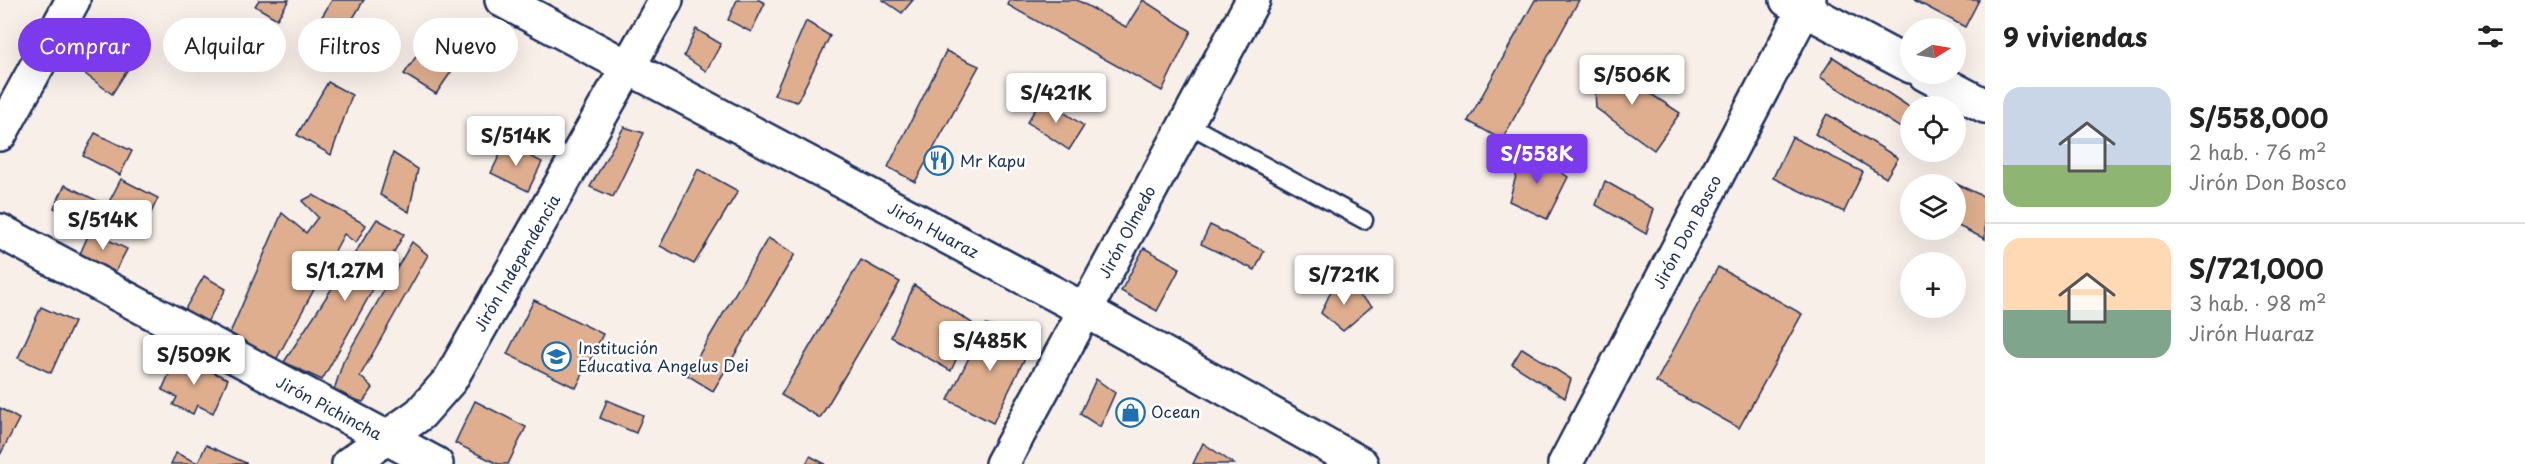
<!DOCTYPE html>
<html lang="es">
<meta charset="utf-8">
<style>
body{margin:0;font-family:"Playpen Sans",sans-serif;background:#f6f6f6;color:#222;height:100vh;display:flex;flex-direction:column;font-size:22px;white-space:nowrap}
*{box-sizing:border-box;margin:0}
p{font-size:20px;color:#767676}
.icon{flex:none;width:33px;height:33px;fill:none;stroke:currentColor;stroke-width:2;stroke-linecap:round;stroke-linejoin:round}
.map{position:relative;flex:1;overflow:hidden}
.details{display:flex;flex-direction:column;background:#fff;width:540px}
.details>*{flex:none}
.top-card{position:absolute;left:18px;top:18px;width:570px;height:54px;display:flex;gap:12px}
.needle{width:39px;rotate:79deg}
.fabs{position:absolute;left:1900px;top:18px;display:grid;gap:12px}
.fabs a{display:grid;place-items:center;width:66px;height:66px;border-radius:50%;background:#fff;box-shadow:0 6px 24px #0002;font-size:30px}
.price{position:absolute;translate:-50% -51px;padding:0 14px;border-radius:6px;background:#fff;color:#222;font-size:20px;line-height:39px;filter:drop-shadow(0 2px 3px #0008)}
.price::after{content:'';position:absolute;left:50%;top:36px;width:18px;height:14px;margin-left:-9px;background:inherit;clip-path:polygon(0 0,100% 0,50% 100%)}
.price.selected{background:#7c3aed;color:#fff}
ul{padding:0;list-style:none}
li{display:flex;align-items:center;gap:18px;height:150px;padding:0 18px}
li+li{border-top:2px solid #e0e0e0}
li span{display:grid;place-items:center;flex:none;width:168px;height:120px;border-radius:18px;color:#555}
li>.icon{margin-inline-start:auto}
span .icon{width:72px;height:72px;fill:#fffc;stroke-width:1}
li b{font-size:26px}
h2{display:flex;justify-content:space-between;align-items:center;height:72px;padding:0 18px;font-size:26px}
.pill{padding:0 21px;border-radius:27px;background:#fff;box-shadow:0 6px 24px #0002;font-size:21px;line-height:54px}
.pill.selected{background:#7c3aed;color:#fff}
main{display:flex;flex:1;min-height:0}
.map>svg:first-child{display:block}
</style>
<main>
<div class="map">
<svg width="1985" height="464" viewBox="0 0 1985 464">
<rect width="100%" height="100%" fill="#f8efe9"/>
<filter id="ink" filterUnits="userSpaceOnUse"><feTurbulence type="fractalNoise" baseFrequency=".0167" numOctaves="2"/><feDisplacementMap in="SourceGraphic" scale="12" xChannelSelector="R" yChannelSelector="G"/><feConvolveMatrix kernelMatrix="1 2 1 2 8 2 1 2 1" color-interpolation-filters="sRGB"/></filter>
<g filter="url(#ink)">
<!-- building -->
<g fill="#deae8f" stroke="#1b2f5e" stroke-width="1.5">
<path d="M 259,0 L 289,0 L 277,19 L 255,6 Z"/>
<path d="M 332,0 L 364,0 L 329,58 L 304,46 Z"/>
<path d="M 737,0 L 759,0 L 765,3 L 751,32 L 728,20 Z"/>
<path d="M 883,0 L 913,0 L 902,13 Z"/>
<path d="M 1010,0 L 1077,0 L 1126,27 L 1143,0 L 1191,31 L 1162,91 L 1008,5 Z"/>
<path d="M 1535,0 L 1579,0 L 1502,140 L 1468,121 Z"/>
<path d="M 1914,0 L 1979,0 L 1965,27 Z"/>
<path d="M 806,21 L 830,36 L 797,102 L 774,95 Z"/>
<path d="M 435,29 L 470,44 L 436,94 L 404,74 Z"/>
<path d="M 696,29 L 721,44 L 706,71 L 684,56 Z"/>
<path d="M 87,32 L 117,48 L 112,59 L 128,69 L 112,94 L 73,65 Z"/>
<path d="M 946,51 L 979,66 L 915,182 L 888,167 Z"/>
<path d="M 1593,56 L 1680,113 L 1654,150 L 1596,108 Z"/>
<path d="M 1833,57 L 1911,108 L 1910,134 L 1820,77 Z"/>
<path d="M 328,82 L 352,95 L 331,155 L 297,135 Z"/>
<path d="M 1043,98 L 1084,126 L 1069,150 L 1027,122 Z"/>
<path d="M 1827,114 L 1898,158 L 1886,178 L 1815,134 Z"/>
<path d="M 624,127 L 644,133 L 613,197 L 590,187 Z"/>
<path d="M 95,133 L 132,151 L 120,175 L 83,156 Z"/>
<path d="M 1792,137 L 1863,172 L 1844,212 L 1773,178 Z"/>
<path d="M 505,144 L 542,162 L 528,191 L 491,173 Z"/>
<path d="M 1524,147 L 1568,177 L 1547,219 L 1509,201 Z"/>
<path d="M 393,153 L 418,169 L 409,212 L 380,195 Z"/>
<path d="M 698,169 L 738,191 L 694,264 L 660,246 Z"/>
<path d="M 121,179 L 158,198 L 147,221 L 109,202 Z"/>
<path d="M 1605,181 L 1654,209 L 1646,234 L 1596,205 Z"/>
<path d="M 1950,181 L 1985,197 L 1985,239 L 1956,225 L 1956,184 L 1948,184 Z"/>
<path d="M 65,185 L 102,203 L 91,227 L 54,208 Z"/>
<path d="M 313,195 L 366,225 L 356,243 L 344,234 L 276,360 L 230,333 L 282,213 L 306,233 L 318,217 L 302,201 Z"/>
<path d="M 377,219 L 404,234 L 322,380 L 284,362 Z"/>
<path d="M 1210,225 L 1264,251 L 1255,270 L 1201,244 Z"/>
<path d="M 90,231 L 127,249 L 115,272 L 80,254 Z"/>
<path d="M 768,238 L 795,254 L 713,391 L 687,375 Z"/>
<path d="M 412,242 L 428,255 L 360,376 L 373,388 L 363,402 L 333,393 L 343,362 Z"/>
<path d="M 1144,248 L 1180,268 L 1157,311 L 1121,291 Z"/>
<path d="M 861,260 L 900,282 L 820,418 L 781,395 Z"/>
<path d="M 1718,267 L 1802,314 L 1739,428 L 1656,382 Z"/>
<path d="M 204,276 L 226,289 L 203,329 L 181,316 Z"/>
<path d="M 1337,278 L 1372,306 L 1343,331 L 1321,313 Z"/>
<path d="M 914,285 L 972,323 L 951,371 L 891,337 Z"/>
<path d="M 534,300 L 603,334 L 576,388 L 507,354 Z"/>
<path d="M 41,307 L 74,322 L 51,373 L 18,358 Z"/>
<path d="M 985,325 L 1025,333 L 1028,352 L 993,423 L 948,400 Z"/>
<path d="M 1522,348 L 1571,379 L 1565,398 L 1512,364 Z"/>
<path d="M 177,356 L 228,379 L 213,413 L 197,405 L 193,414 L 173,405 L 177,397 L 162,390 Z"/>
<path d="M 1096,379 L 1115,393 L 1100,427 L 1080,414 Z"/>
<path d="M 607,400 L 643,415 L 636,433 L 600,418 Z"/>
<path d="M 475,401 L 526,427 L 508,464 L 498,464 L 455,443 Z"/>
<path d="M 0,408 L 19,419 L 0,455 Z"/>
<path d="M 1203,443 L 1234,464 L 1193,464 Z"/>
<path d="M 206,445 L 246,463 L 246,464 L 171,464 L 176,453 L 198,463 Z"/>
<path d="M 810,456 L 825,464 L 806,464 Z"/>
</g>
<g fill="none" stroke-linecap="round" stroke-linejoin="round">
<defs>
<path id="lane" d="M 1186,123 L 1364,220"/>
<g id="street">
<path d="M 502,0 L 1085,310 L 1361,464"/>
<path d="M 1787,0 L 1911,66"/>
<path d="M 1925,74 L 1985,106"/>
<path d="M 0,134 L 73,0"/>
<path d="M 0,231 L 436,464"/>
<path d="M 349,464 L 420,414 L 450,380 L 666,0"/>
<path d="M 1002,464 L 1253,0"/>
<path d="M 1565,464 L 1809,0"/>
</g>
</defs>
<!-- lane casing -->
<use href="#lane" stroke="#1b2f5e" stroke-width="21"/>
<!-- street casing -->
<use href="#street" stroke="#1b2f5e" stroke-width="38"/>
<!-- lane -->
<use href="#lane" stroke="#fff" stroke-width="16"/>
<!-- street -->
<use href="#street" stroke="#fff" stroke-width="33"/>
</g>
</g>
<!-- icons -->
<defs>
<symbol id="restaurant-ring" viewBox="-11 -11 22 22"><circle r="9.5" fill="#fff" stroke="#1f6fb2" stroke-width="1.5"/><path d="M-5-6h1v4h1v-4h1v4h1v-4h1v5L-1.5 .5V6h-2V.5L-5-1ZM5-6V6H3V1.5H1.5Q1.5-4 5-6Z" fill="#1f6fb2"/></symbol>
<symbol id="school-ring" viewBox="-11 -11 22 22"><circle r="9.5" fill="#fff" stroke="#1f6fb2" stroke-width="1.5"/><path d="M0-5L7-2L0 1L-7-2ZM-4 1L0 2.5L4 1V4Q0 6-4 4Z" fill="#1f6fb2"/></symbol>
<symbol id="shop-ring" viewBox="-11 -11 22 22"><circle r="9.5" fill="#fff" stroke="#1f6fb2" stroke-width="1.5"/><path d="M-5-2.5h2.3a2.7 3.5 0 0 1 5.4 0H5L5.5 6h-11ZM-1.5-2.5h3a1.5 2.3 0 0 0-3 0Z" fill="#1f6fb2"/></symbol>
</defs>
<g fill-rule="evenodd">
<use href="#restaurant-ring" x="922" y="144" width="33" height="33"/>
<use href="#school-ring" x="540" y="340" width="33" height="33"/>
<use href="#shop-ring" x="1114" y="396" width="33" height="33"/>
</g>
<g text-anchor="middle" stroke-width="5" stroke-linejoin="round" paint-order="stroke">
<!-- poi labels -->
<g font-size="16" fill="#1b2f5e" stroke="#fff" text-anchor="start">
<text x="960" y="167">Mr Kapu</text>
<text x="578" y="354">Institución<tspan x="578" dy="18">Educativa Angelus Dei</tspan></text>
<text x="1151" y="418">Ocean</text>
</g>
<!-- street labels -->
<g font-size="16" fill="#1b2f5e" stroke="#fff">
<text transform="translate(933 230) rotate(28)" y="6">Jirón Huaraz</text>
<text transform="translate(1127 232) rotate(-62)" y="6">Jirón Olmedo</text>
<text transform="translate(1687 232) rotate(-62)" y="6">Jirón Don Bosco</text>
<text transform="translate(517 263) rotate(-60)" y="6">Jirón Independencia</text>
<text transform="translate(329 408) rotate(28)" y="6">Jirón Pichincha</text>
</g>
</g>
</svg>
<div class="fabs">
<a><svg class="needle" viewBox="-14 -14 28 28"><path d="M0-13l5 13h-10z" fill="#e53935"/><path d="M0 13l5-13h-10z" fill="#767676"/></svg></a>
<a><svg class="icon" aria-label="locate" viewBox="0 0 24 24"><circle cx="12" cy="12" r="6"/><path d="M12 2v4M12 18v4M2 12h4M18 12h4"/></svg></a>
<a><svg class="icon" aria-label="layers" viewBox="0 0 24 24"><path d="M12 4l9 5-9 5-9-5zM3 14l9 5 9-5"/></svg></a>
<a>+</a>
</div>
<b class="price" style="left:1632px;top:106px">S/506K</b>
<b class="price" style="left:1056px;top:124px">S/421K</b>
<b class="price" style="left:516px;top:167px">S/514K</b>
<b class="price selected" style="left:1537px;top:185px">S/558K</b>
<b class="price" style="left:103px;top:251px">S/514K</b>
<b class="price" style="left:345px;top:302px">S/1.27M</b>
<b class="price" style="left:1344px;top:306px">S/721K</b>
<b class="price" style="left:990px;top:372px">S/485K</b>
<b class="price" style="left:194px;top:386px">S/509K</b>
<div class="top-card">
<a class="pill selected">Comprar</a>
<a class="pill">Alquilar</a>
<a class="pill">Filtros</a>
<a class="pill">Nuevo</a>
</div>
</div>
<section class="details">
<h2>9 viviendas<svg class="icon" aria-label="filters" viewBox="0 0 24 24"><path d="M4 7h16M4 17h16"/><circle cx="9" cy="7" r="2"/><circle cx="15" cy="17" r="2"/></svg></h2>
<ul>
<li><span style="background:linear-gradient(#c9d6e8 65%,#8fb573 0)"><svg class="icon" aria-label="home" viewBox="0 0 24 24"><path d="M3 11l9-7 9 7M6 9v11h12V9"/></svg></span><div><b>S/558,000</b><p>2 hab. · 76 m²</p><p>Jirón Don Bosco</p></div></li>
<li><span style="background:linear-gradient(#ffd9b3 60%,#7fa58c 0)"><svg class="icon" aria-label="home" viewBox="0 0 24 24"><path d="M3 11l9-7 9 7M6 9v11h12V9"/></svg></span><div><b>S/721,000</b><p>3 hab. · 98 m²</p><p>Jirón Huaraz</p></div></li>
</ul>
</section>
</main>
